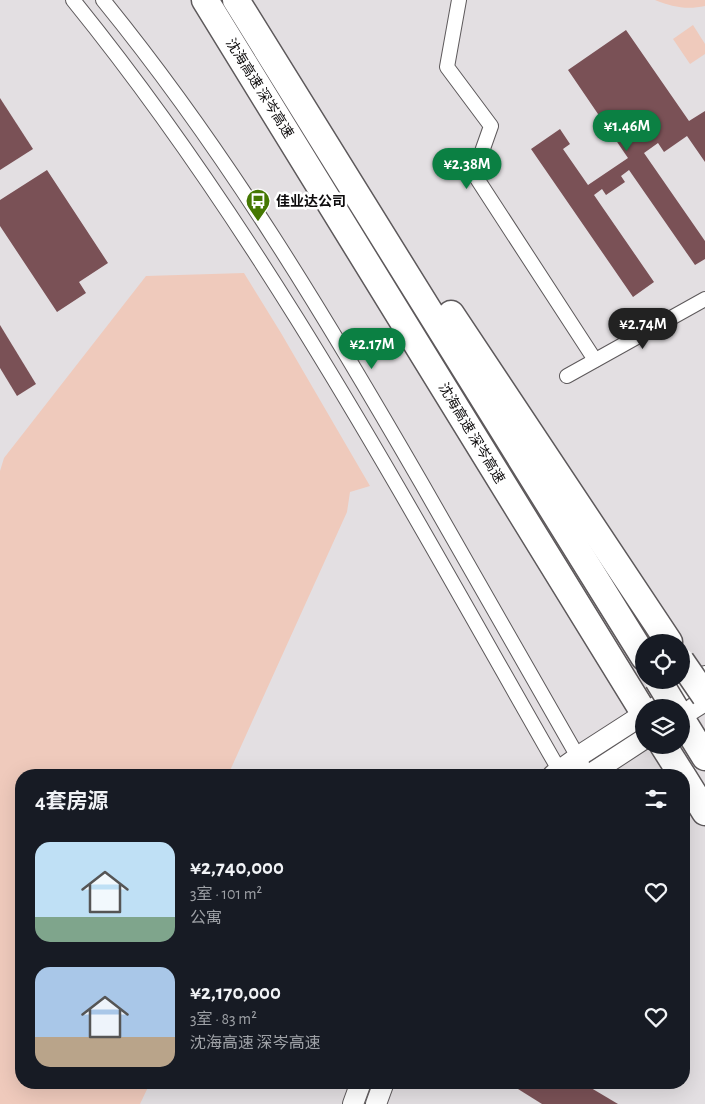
<!DOCTYPE html>
<html lang="zh">
<meta charset="utf-8">
<style>
body{margin:0;font-family:"Alegreya Sans","Noto Sans SC",sans-serif;background:#20242c;color:#f1f3f6;height:100vh;display:flex;flex-direction:column;font-size:19px;white-space:nowrap}
*{box-sizing:border-box;margin:0}
p{font-size:16px;color:#9ea1a6}
.icon{flex:none;width:28px;height:28px;fill:none;stroke:currentColor;stroke-width:2;stroke-linecap:round;stroke-linejoin:round}
.map{position:relative;flex:1;overflow:hidden}
.panel{position:absolute;left:15px;top:769px;width:675px;height:320px;display:flex;flex-direction:column;background:#171b24;border-radius:20px;box-shadow:0 5px 20px #0002}
.panel>*{flex:none}
.tools{position:absolute;left:635px;top:634px;display:grid;gap:10px}
.tools a{display:grid;place-items:center;width:55px;height:55px;border-radius:50%;background:#171b24;box-shadow:0 5px 20px #0002;font-size:25px}
.price{position:absolute;translate:-50% -42px;padding:0 11px;border-radius:18px;background:#0b8043;color:#fff;font-size:16px;line-height:32px;filter:drop-shadow(0 1px 2px #0008)}
.price::after{content:'';position:absolute;left:50%;top:30px;width:15px;height:11px;margin-left:-8px;background:inherit;clip-path:polygon(0 0,100% 0,50% 100%)}
.price.active{background:#222;color:#fff}
ul{padding:0;list-style:none}
li{display:flex;align-items:center;gap:15px;height:125px;padding:0 20px}
li span{display:grid;place-items:center;flex:none;width:140px;height:100px;border-radius:15px;color:#555}
li>.icon{margin-inline-start:auto}
span .icon{width:60px;height:60px;fill:#fffc;stroke-width:1}
li b{font-size:21px}
h2{display:flex;justify-content:space-between;align-items:center;height:60px;padding:0 20px;font-size:21px}
.map>svg:first-child{display:block}
</style>
<div class="map">
<svg width="705" height="1104" viewBox="0 0 705 1104">
<rect width="100%" height="100%" fill="#e3dfe2"/>
<!-- green -->
<g fill="#efcabc">
<path d="M 655,0 L 705,0 L 705,6 C 687,10 672,7 655,0 Z"/>
<path d="M 693,25 L 705,44 L 705,54 L 690,64 L 673,39 Z"/>
<path d="M 244,273 L 281,333 L 370,486 L 350,492 L 347,512 L 228,775 L 21,775 L 21,1082 L 150,1083 L 140,1104 L 0,1104 L 0,471 L 4,458 L 146,276 Z"/>
</g>
<!-- building -->
<g fill="#7a5156">
<path d="M 626,30 L 689,121 L 705,111 L 705,162 L 687,136 L 664,152 L 658,143 L 644,153 L 705,241 L 705,259 L 695,265 L 629,170 L 621,176 L 625,182 L 606,195 L 602,189 L 594,195 L 654,282 L 633,297 L 531,149 L 560,129 L 570,144 L 563,149 L 588,185 L 628,158 L 568,70 Z"/>
<path d="M 0,98 L 33,149 L 0,170 Z"/>
<path d="M 47,170 L 108,263 L 79,282 L 86,293 L 57,312 L 0,226 L 0,200 Z"/>
<path d="M 0,325 L 36,384 L 17,396 L 0,368 Z"/>
<path d="M 513,1082 L 581,1082 L 618,1104 L 542,1104 L 518,1089 Z"/>
</g>
<g fill="none" stroke-linecap="round" stroke-linejoin="round">
<defs>
<g id="street">
<path d="M 73,0 C 266,238 410,510 562,775"/>
<path d="M 103,0 C 226,151 325,316 422,484 C 475,577 529,670 582,764"/>
<path d="M 459,0 L 447,67 L 491,126 L 474,174 L 595,360"/>
<path d="M 567,376 L 705,299"/>
</g>
<g id="secondary">
<path d="M 654,708 L 705,676"/>
<path d="M 681,716 L 705,701"/>
<path d="M 553,775 L 585,752 L 644,714"/>
<path d="M 589,775 L 644,739"/>
<path d="M 353,1104 L 361,1082"/>
<path d="M 376,1104 L 384,1082"/>
</g>
<g id="highway">
<path d="M 205,0 L 644,713"/>
<path d="M 236,0 L 644,657"/>
<path d="M 451,314 L 669,642"/>
<path d="M 681,718 L 705,757"/>
<path d="M 663,745 L 682,775"/>
<path d="M 684,778 L 705,812"/>
</g>
</defs>
<!-- street casing -->
<use href="#street" stroke="#5d595b" stroke-width="16"/>
<!-- secondary casing -->
<use href="#secondary" stroke="#5d595b" stroke-width="22"/>
<!-- highway casing -->
<use href="#highway" stroke="#5d595b" stroke-width="29"/>
<!-- street -->
<use href="#street" stroke="#fff" stroke-width="14"/>
<!-- secondary -->
<use href="#secondary" stroke="#fff" stroke-width="20"/>
<!-- highway -->
<use href="#highway" stroke="#fff" stroke-width="26"/>
<defs>
<g id="highway-bridge">
<path d="M 681,661 L 705,696"/>
<path d="M 658,680 L 675,708"/>
</g>
</defs>
<!-- highway-bridge casing -->
<use href="#highway-bridge" stroke="#5d595b" stroke-width="29" stroke-linecap="butt"/>
<!-- highway-bridge -->
<use href="#highway-bridge" stroke="#fff" stroke-width="26"/>
</g>
<!-- icons -->
<defs>
<symbol id="bus-pin" viewBox="-11 -11 22 30"><path d="M0 17L-7.5 6A9.5 9.5 0 1 1 7.5 6Z" fill="#457802" stroke="#fff"/><path d="M-5-6H5V4H4V6H2V4H-2V6H-4V4H-5ZM-3.5-4V0h7V-4ZM-3.5 1.2v1.5H-2V1.2ZM2 1.2v1.5H3.5V1.2Z" fill="#fff"/></symbol>
</defs>
<g fill-rule="evenodd">
<use href="#bus-pin" x="244" y="187" width="28" height="38"/>
</g>
<g text-anchor="middle" stroke-width="5" stroke-linejoin="round" paint-order="stroke">
<!-- street labels -->
<g font-size="14" fill="#0d0b0c" stroke="#fff">
<text transform="translate(260 88) rotate(58)" y="5">沈海高速 深岑高速</text>
<text transform="translate(472 433) rotate(59)" y="5">沈海高速 深岑高速</text>
</g>
<!-- poi labels -->
<g font-size="14" font-weight="bold" fill="#0d0b0c" stroke="#fff" text-anchor="start">
<text x="276" y="206">佳业达公司</text>
</g>
</g>
</svg>
<div class="tools">
<a><svg class="icon" aria-label="locate" viewBox="0 0 24 24"><circle cx="12" cy="12" r="6"/><path d="M12 2v4M12 18v4M2 12h4M18 12h4"/></svg></a>
<a><svg class="icon" aria-label="layers" viewBox="0 0 24 24"><path d="M12 4l9 5-9 5-9-5zM3 14l9 5 9-5"/></svg></a>
</div>
<b class="price" style="left:627px;top:152px">¥1.46M</b>
<b class="price" style="left:467px;top:190px">¥2.38M</b>
<b class="price active" style="left:643px;top:350px">¥2.74M</b>
<b class="price" style="left:372px;top:370px">¥2.17M</b>
<section class="panel">
<h2>4套房源<svg class="icon" aria-label="filters" viewBox="0 0 24 24"><path d="M4 7h16M4 17h16"/><circle cx="9" cy="7" r="2"/><circle cx="15" cy="17" r="2"/></svg></h2>
<ul>
<li><span style="background:linear-gradient(#bfe0f5 75%,#7fa58c 0)"><svg class="icon" aria-label="home" viewBox="0 0 24 24"><path d="M3 11l9-7 9 7M6 9v11h12V9"/></svg></span><div><b>¥2,740,000</b><p>3室 · 101 m²</p><p>公寓</p></div><svg class="icon" aria-label="heart" viewBox="0 0 24 24"><path d="M12 20l-8-8c-3-5 5-10 8-4 3-6 11-1 8 4z"/></svg></li>
<li><span style="background:linear-gradient(#a9c7e8 70%,#b9a48a 0)"><svg class="icon" aria-label="home" viewBox="0 0 24 24"><path d="M3 11l9-7 9 7M6 9v11h12V9"/></svg></span><div><b>¥2,170,000</b><p>3室 · 83 m²</p><p>沈海高速 深岑高速</p></div><svg class="icon" aria-label="heart" viewBox="0 0 24 24"><path d="M12 20l-8-8c-3-5 5-10 8-4 3-6 11-1 8 4z"/></svg></li>
</ul>
</section>
</div>
